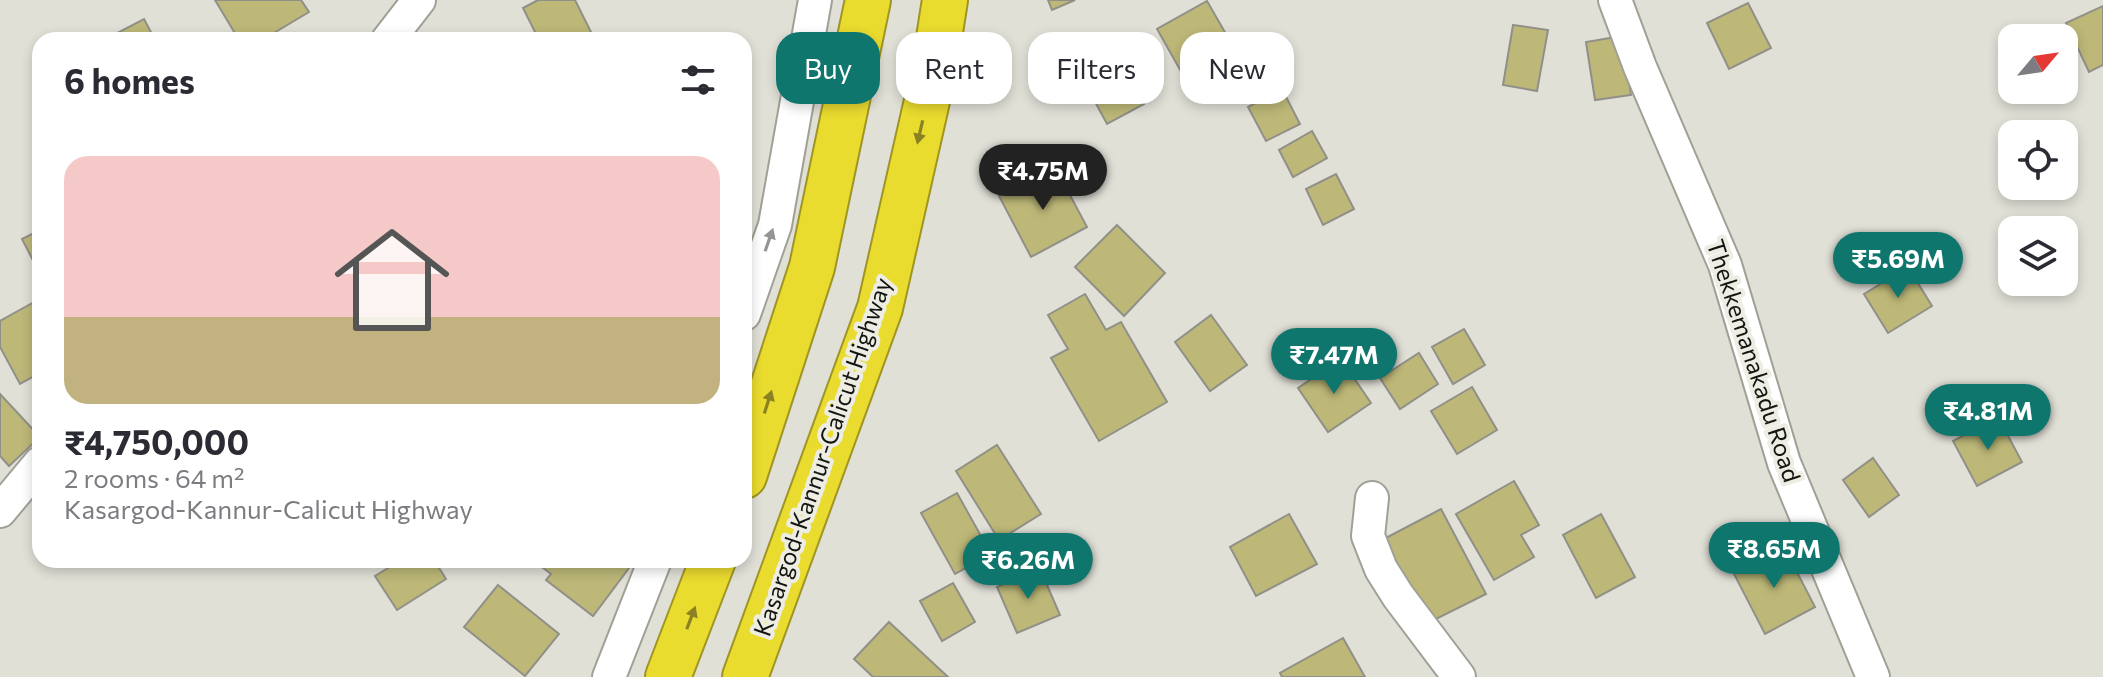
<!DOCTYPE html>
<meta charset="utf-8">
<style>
body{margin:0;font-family:Commissioner,sans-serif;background:#f2f2f3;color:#2b2b33;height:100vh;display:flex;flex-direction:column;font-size:30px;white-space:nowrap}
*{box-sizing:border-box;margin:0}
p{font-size:26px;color:#7c7c81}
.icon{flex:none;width:44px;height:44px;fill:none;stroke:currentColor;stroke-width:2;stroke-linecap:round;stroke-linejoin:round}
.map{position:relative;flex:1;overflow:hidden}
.side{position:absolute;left:32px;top:32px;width:720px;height:536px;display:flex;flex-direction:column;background:#fff;border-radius:24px;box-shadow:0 4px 12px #0003}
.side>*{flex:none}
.top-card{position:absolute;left:776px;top:32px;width:760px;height:72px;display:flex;gap:16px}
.needle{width:52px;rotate:61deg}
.buttons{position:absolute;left:1998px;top:24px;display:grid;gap:16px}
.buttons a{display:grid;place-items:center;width:80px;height:80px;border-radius:16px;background:#fff;box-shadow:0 4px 12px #0003;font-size:40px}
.price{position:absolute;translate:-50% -68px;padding:0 18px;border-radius:28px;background:#0f766e;color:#fff;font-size:26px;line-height:52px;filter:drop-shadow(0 2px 4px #0008)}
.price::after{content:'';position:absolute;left:50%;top:48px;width:24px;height:18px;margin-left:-12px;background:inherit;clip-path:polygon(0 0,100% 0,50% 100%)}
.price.on{background:#222;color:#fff}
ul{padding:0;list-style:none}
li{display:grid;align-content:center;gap:16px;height:424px;padding:0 32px}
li+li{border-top:2px solid #e1e1e2}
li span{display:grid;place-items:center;height:248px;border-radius:24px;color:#555}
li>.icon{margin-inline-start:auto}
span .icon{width:144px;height:144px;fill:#fffc;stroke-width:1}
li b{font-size:34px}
h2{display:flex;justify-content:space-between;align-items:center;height:96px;padding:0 32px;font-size:34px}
.pill{padding:0 28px;border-radius:24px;background:#fff;box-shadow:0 4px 12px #0003;font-size:28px;line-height:72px}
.pill.on{background:#0f766e;color:#fff}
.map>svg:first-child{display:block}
</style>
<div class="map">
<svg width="2103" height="677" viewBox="0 0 2103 677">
<rect width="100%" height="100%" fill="#e0e0d7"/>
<!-- building -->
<g fill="#bdb878" stroke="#919088" stroke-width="2">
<path d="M 215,0 L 301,0 L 309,12 L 262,40 L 239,40 Z"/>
<path d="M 538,0 L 575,0 L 593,36 L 586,40 L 539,40 L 523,8 Z"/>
<path d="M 1048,0 L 1075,0 L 1052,10 Z"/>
<path d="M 1207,1 L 1242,62 L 1192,91 L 1157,29 Z"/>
<path d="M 1748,3 L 1771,48 L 1729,69 L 1707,23 Z"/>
<path d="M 2103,6 L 2103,65 L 2089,72 L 2066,23 Z"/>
<path d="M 144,19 L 155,40 L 104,40 Z"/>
<path d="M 1513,25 L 1548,30 L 1537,91 L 1503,85 Z"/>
<path d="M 1091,35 L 1104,66 L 1075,78 L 1062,48 Z"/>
<path d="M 1622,36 L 1631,95 L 1595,100 L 1586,42 Z"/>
<path d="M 1125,67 L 1144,104 L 1107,124 L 1087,87 Z"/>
<path d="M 1282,89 L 1300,124 L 1266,141 L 1248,107 Z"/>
<path d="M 1312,131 L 1327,158 L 1293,177 L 1279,150 Z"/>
<path d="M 1055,167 L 1087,227 L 1031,257 L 999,196 Z"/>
<path d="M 1336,174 L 1354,209 L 1323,225 L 1306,189 Z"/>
<path d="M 1117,225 L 1165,273 L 1124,316 L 1075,267 Z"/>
<path d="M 40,230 L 40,274 L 22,239 Z"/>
<path d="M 1908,267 L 1932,306 L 1888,333 L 1864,294 Z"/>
<path d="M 1085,294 L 1106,330 L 1121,322 L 1167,402 L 1099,441 L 1051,358 L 1068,349 L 1048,315 Z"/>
<path d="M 36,301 L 40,308 L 40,373 L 20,384 L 0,347 L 0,321 Z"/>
<path d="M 1211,315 L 1247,365 L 1210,391 L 1175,342 Z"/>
<path d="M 1464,329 L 1485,365 L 1453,384 L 1432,347 Z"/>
<path d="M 1419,353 L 1438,384 L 1400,409 L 1380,378 Z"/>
<path d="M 1341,359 L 1371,403 L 1328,432 L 1298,388 Z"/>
<path d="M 1472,387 L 1497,430 L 1457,454 L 1431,411 Z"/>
<path d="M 0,394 L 40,437 L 9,466 L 0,456 Z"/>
<path d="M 1998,417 L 2022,462 L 1977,486 L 1953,441 Z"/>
<path d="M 997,445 L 1041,514 L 999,540 L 956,471 Z"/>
<path d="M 1873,458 L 1899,495 L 1869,517 L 1843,480 Z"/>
<path d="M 1514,481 L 1539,525 L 1521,535 L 1534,557 L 1494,580 L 1456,514 Z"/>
<path d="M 957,493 L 991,554 L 955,574 L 921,513 Z"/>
<path d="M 1441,509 L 1486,594 L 1430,622 L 1382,540 Z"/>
<path d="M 1289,514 L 1317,564 L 1256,596 L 1230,547 Z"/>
<path d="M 1601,514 L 1635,577 L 1596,598 L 1563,535 Z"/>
<path d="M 1783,545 L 1815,607 L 1765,634 L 1733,572 Z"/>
<path d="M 401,560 L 434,560 L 446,579 L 397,610 L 375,576 Z"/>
<path d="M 547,560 L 546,560 L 635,560 L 593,616 L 546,580 L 551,574 L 542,567 Z"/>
<path d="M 1040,569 L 1060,615 L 1017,633 L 997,587 Z"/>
<path d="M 953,583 L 975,622 L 942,641 L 920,601 Z"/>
<path d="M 498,585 L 559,634 L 525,676 L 464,627 Z"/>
<path d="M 889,622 L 948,677 L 873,677 L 854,659 Z"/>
<path d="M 1343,638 L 1365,677 L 1282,677 L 1280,673 Z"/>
</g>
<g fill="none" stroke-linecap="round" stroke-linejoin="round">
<defs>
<g id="minor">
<path d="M 1615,0 L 1640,67 L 1725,265 L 1784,463 L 1873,677"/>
<path d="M 388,40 L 419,0"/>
<path d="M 744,314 L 775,225 L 815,0"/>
<path d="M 1372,498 L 1368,536 L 1381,569 L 1398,596 L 1459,677"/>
<path d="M 0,511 L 40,463"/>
<path d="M 609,677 L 655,560"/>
</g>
<g id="highway">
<path d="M 744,476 L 812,267 L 868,0"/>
<path d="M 668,677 L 713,560"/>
<path d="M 745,677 L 880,308 L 934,70 L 945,0"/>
</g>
</defs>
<!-- minor casing -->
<use href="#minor" stroke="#a0a097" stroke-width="36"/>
<!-- highway casing -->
<use href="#highway" stroke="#9f9524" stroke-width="48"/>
<!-- minor -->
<use href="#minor" stroke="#fff" stroke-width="32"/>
<!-- highway -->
<use href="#highway" stroke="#eadb2f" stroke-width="44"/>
</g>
<!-- one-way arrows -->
<defs><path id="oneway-solid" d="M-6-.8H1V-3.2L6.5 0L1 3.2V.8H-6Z" transform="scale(2)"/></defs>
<g fill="#8a8122">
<use href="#oneway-solid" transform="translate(920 132) rotate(103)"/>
<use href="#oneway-solid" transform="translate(768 402) rotate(-72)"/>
<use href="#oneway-solid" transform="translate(691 618) rotate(-69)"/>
</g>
<use fill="#959594" href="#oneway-solid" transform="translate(769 240) rotate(-71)"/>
<g text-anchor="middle" stroke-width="8" stroke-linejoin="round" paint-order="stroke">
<!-- street labels -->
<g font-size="24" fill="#141411" stroke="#edede4">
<text transform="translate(1753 361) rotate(72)" y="8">Thekkemanakadu Road</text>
<text transform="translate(823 457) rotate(-71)" y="8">Kasargod-Kannur-Calicut Highway</text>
</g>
</g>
</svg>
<div class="buttons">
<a><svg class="needle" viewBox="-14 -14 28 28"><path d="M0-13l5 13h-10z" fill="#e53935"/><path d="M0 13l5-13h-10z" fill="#7c7c81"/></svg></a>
<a><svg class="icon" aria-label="locate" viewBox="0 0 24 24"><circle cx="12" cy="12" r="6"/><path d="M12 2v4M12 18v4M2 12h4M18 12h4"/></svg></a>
<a><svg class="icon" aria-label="layers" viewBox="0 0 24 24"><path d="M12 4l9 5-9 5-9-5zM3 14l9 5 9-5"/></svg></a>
</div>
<b class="price on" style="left:1043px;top:212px">₹4.75M</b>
<b class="price" style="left:1898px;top:300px">₹5.69M</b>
<b class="price" style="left:1334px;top:396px">₹7.47M</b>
<b class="price" style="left:1988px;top:452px">₹4.81M</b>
<b class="price" style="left:1774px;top:590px">₹8.65M</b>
<b class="price" style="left:1028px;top:601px">₹6.26M</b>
<div class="top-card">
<a class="pill on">Buy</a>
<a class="pill">Rent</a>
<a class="pill">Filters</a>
<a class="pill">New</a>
</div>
<section class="side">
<h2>6 homes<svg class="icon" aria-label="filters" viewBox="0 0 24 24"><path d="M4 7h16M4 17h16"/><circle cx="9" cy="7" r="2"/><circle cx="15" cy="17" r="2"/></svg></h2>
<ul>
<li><span style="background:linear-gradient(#f6c9c9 65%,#c2b280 0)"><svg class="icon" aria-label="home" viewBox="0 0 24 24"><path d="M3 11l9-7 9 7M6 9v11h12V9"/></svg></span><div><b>₹4,750,000</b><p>2 rooms · 64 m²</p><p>Kasargod-Kannur-Calicut Highway</p></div></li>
</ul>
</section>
</div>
